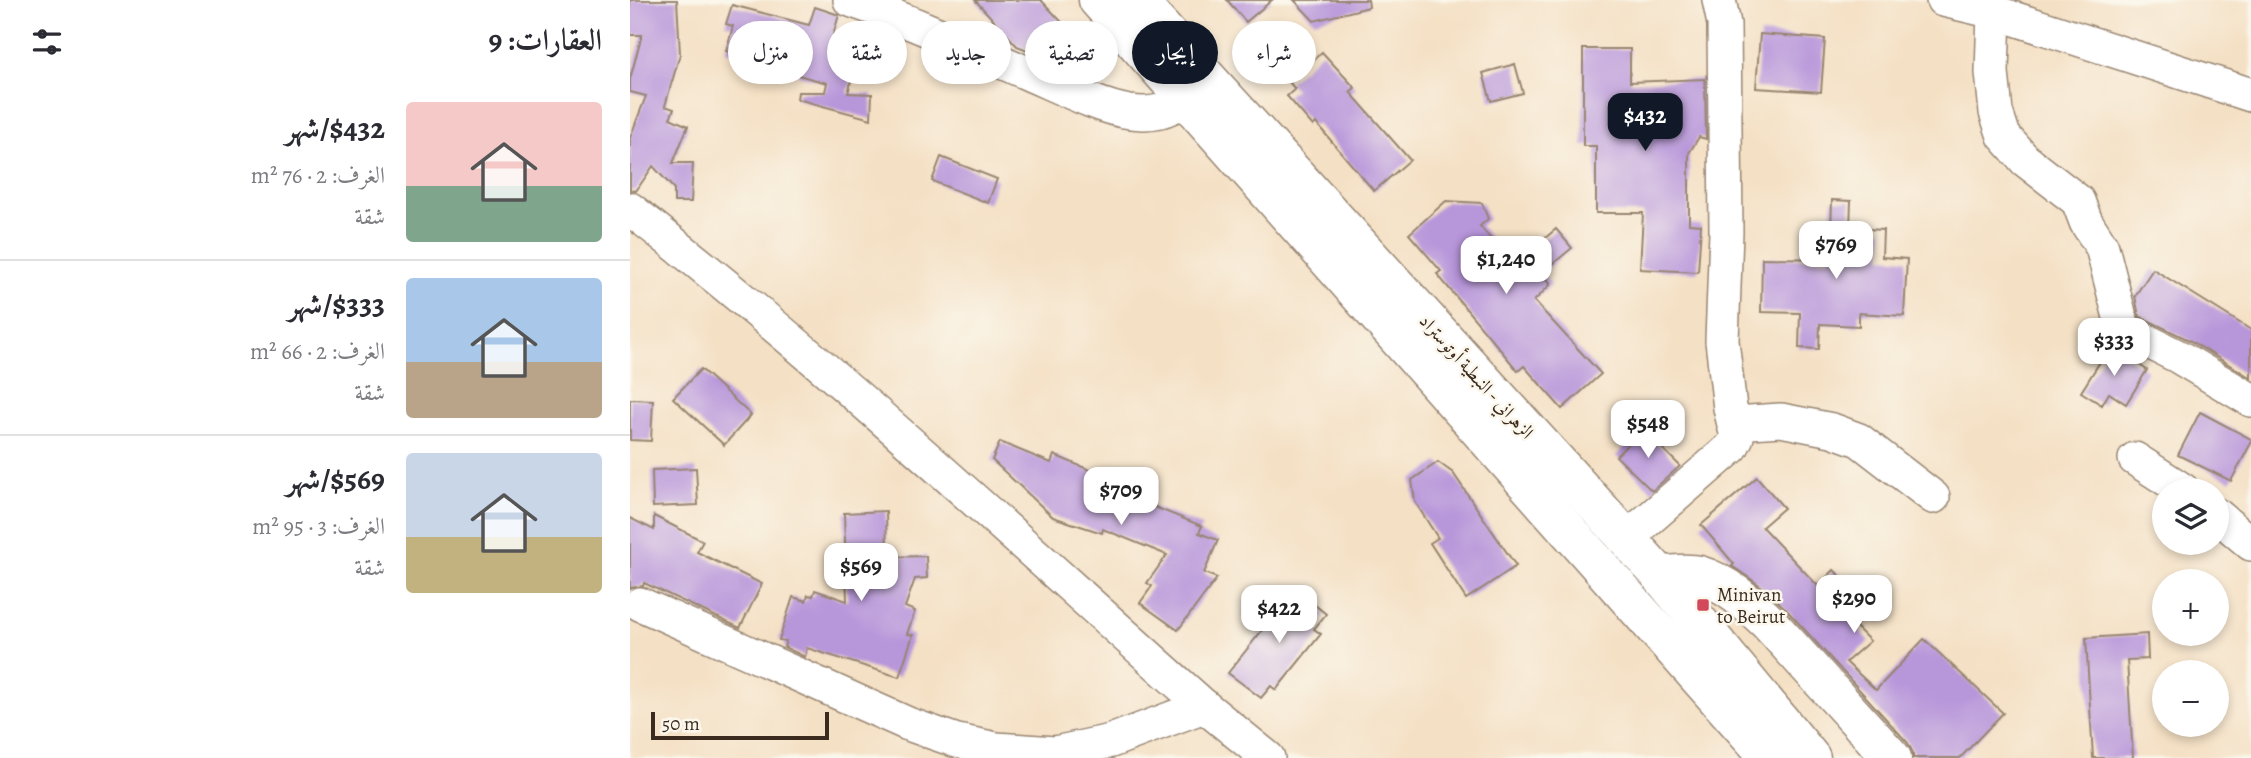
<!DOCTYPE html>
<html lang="ar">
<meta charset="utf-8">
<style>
body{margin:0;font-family:Alegreya,Amiri,serif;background:#f2f2f3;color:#2b2b33;direction:rtl;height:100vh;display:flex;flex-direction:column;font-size:26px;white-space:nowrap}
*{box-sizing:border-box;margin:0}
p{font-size:23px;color:#7c7c81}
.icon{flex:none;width:38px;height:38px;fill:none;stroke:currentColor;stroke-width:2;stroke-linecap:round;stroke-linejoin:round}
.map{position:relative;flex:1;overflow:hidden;direction:ltr}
.drawer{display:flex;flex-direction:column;background:#fff;width:630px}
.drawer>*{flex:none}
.hud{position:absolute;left:21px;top:21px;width:665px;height:63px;direction:rtl;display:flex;gap:14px}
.buttons{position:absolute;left:1522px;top:478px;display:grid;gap:14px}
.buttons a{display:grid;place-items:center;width:77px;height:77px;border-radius:50%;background:#fff;box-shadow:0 4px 10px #0003;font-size:35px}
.scale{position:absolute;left:21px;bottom:18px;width:178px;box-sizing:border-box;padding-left:7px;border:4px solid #3b2a1e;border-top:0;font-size:19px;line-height:24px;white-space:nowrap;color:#3b2a1e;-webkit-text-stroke:5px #fbf7ec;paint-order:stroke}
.price{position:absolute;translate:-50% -60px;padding:0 16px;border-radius:14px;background:#fff;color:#222;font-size:23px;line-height:46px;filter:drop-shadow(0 2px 4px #0008)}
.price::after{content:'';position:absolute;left:50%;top:42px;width:21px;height:16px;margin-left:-10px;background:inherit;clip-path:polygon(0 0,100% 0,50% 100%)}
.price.on{background:#111827;color:#fff}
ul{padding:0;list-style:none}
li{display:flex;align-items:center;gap:21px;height:175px;padding:0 28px}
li+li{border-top:2px solid #e1e1e2}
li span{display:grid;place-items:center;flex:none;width:196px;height:140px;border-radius:7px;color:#555}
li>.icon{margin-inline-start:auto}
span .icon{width:84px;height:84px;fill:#fffc;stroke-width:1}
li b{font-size:30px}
h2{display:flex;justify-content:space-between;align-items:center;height:84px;padding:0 28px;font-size:30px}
.tag{padding:0 24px;border-radius:32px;background:#fff;box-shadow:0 4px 10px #0003;font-size:24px;line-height:63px}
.tag.on{background:#111827;color:#fff}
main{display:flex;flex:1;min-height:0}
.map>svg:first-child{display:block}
</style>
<main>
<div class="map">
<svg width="1621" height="758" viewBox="0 0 1621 758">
<rect width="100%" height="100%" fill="#fbf7ec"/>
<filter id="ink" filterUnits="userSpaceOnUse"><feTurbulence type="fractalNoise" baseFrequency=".0143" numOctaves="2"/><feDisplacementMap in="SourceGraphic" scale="14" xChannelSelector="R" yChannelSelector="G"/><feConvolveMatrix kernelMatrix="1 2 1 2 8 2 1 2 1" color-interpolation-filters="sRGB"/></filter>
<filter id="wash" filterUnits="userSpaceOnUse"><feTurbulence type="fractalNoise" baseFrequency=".00686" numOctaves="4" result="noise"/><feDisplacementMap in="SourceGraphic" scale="28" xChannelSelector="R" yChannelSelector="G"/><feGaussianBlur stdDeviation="1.57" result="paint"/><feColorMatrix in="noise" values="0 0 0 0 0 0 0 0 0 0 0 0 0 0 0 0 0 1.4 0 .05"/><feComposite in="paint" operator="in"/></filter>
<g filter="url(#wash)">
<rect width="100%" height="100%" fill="#f4e0c4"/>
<g id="blocks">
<!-- building -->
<g fill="#b896da">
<path d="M 0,0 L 47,0 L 50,54 L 35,106 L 44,109 L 40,118 L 58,126 L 43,163 L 63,163 L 61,202 L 44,202 L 44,189 L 23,166 L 6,191 L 0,190 L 0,138 L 16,96 L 0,92 L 0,79 L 12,35 L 0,35 Z"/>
<path d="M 345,0 L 411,0 L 443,34 L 420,59 L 387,46 Z"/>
<path d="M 597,0 L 642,0 L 616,22 Z"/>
<path d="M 664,0 L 738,0 L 739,7 L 684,21 Z"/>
<path d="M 102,5 L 179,25 L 185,7 L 209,15 L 203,35 L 232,43 L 218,93 L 242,94 L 241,119 L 167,99 L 168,92 L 195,92 L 197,83 L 168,75 L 169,70 L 96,51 L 103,26 L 96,24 Z"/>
<path d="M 1130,34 L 1195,39 L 1191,92 L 1126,88 Z"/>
<path d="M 953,49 L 1000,49 L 1000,82 L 1075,79 L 1076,139 L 1069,137 L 1059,153 L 1059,224 L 1071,225 L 1068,272 L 1010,269 L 1013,213 L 966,213 L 966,146 L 953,146 Z"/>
<path d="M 692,52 L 725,88 L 720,92 L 780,160 L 744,191 L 686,123 L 683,126 L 657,96 L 665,89 L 659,82 Z"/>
<path d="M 885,64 L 893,93 L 861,101 L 853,73 Z"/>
<path d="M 311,157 L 367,179 L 358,203 L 302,181 Z"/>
<path d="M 1202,200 L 1221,201 L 1220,228 L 1253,230 L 1252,257 L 1277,259 L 1274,316 L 1229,313 L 1229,326 L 1190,324 L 1189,349 L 1169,348 L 1170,313 L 1131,312 L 1132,258 L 1200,259 Z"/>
<path d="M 816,201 L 852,203 L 858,219 L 850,226 L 883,265 L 926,229 L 942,248 L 912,273 L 921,284 L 904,301 L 971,374 L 932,409 L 894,366 L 888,371 L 807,274 L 811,271 L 779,234 Z"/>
<path d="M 1523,269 L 1621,330 L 1621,378 L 1559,340 L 1509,316 L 1505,296 Z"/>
<path d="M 1480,346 L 1517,370 L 1496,404 L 1479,393 L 1472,405 L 1451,392 Z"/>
<path d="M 71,369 L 121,415 L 94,445 L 43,398 Z"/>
<path d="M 0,399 L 23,400 L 21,441 L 0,440 Z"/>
<path d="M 1570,412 L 1621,439 L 1621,443 L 1601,481 L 1548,455 Z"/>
<path d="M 1013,429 L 1050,466 L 1022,491 L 986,456 Z"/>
<path d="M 370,442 L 421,463 L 424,455 L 472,475 L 469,483 L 487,490 L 487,492 L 572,526 L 569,533 L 588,540 L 574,573 L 587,578 L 548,630 L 510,603 L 522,586 L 517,583 L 537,555 L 473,529 L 472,533 L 423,517 L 362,460 Z"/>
<path d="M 808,462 L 823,473 L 886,566 L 836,599 L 800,543 L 808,538 L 785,502 L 782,480 Z"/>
<path d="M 66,468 L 68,505 L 23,507 L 22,470 Z"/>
<path d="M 1127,477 L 1154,508 L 1132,527 L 1188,586 L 1204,570 L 1222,588 L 1215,595 L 1236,615 L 1225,626 L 1240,641 L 1216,662 L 1246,690 L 1294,639 L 1373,713 L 1330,758 L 1283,758 L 1283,753 L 1278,743 L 1154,607 L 1128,584 L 1102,566 L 1104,564 L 1071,525 Z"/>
<path d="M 256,511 L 257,557 L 296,556 L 297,578 L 285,579 L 275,607 L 285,611 L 277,634 L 283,635 L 269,677 L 177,648 L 175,657 L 154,647 L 156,641 L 149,640 L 163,597 L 176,601 L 178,595 L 183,596 L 185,590 L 217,601 L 214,513 Z"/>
<path d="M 24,516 L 73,541 L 67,552 L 132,584 L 110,628 L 14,583 L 13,586 L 0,588 L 0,518 L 24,530 Z"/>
<path d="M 665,589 L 696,614 L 684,629 L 691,634 L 646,690 L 641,686 L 631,698 L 598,673 Z"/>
<path d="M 1517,634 L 1518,659 L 1497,660 L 1503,758 L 1463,758 L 1456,638 Z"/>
</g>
</g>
</g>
<g filter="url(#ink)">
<use href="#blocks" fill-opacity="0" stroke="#988571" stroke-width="2"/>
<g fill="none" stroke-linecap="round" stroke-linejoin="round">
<defs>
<g id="minor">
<path d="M 220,0 C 281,21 340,48 399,74 C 427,86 471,108 500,112 C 524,115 536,111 556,99"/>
<path d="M 1313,0 L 1364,12 L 1621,95"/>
<path d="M 1364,12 L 1362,72 L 1366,112 L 1374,136 L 1395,160 L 1448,201 L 1456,222 L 1472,247 L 1493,329 L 1549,357 L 1621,400"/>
<path d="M 0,209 C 200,364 385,538 574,706 L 638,758"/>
<path d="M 1104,423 L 1151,420 L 1202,430 L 1229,440 L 1303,497"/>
<path d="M 1505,459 L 1553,490"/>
<path d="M 1587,515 L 1621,544"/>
<path d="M 996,539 L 1102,447 L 1107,437 L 1100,408 L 1092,341 L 1096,232 L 1094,24 L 1089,0"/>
<path d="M 10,604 L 278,724 L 327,741 L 366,749 L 425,753 L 481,741 L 574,706"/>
</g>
<path id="major" d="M 1030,575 C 1042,575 1057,572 1069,575 C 1096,583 1118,603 1138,622 L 1262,758"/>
<g id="highway">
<path d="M 468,0 L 1140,758"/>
<path d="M 506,0 L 1030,575 L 1181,758"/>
</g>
</defs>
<!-- minor casing -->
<use href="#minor" stroke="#988571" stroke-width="36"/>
<!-- major casing -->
<use href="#major" stroke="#988571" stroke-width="41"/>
<!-- highway casing -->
<use href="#highway" stroke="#988571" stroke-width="41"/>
<!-- minor -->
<use href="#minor" stroke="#fff" stroke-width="33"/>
<!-- major -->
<use href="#major" stroke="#fff" stroke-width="38"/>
<!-- highway -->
<use href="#highway" stroke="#fff" stroke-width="38"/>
</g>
</g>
<!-- markers -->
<rect fill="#d1495b" stroke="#fbf7ec" stroke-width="2.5" x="1066" y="598" width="14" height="14" rx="3.5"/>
<g text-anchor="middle" stroke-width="5" stroke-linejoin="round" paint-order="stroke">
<!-- street labels -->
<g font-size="19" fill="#3b2a1e" stroke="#fbf7ec">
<text transform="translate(847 376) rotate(48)" y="7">الزهراني - النبطية أوتوستراد</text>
</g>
<!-- poi labels -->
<g font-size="19" fill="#3b2a1e" stroke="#fbf7ec" text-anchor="start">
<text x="1087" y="601">Minivan<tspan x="1087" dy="22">to Beirut</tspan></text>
</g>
</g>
</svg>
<div class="buttons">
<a><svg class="icon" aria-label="layers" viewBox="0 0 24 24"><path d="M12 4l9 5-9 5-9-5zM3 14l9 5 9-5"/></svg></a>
<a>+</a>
<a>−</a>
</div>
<div class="scale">50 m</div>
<b class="price on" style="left:1015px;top:153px">$432</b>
<b class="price" style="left:1206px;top:281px">$769</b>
<b class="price" style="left:876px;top:296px">$1,240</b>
<b class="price" style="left:1484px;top:378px">$333</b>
<b class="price" style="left:1018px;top:460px">$548</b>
<b class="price" style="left:491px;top:527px">$709</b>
<b class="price" style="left:231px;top:603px">$569</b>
<b class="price" style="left:1224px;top:635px">$290</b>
<b class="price" style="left:649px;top:645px">$422</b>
<div class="hud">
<a class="tag">شراء</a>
<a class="tag on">إيجار</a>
<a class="tag">تصفية</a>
<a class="tag">جديد</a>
<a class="tag">شقة</a>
<a class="tag">منزل</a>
</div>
</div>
<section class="drawer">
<h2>العقارات: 9<svg class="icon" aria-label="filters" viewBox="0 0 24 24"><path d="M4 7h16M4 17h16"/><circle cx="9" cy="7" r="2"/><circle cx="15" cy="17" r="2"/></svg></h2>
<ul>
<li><span style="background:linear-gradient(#f6c9c9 60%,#7fa58c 0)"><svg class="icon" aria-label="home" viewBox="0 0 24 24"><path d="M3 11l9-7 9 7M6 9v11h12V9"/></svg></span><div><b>$432/شهر</b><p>الغرف: 2 · 76 m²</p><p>شقة</p></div></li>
<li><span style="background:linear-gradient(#a9c7e8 60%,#b9a48a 0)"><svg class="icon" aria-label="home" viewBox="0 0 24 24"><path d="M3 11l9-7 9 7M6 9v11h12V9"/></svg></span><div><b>$333/شهر</b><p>الغرف: 2 · 66 m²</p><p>شقة</p></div></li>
<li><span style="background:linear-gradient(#c9d6e8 60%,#c2b280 0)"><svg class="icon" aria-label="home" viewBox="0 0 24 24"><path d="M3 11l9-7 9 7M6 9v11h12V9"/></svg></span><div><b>$569/شهر</b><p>الغرف: 3 · 95 m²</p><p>شقة</p></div></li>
</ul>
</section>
</main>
